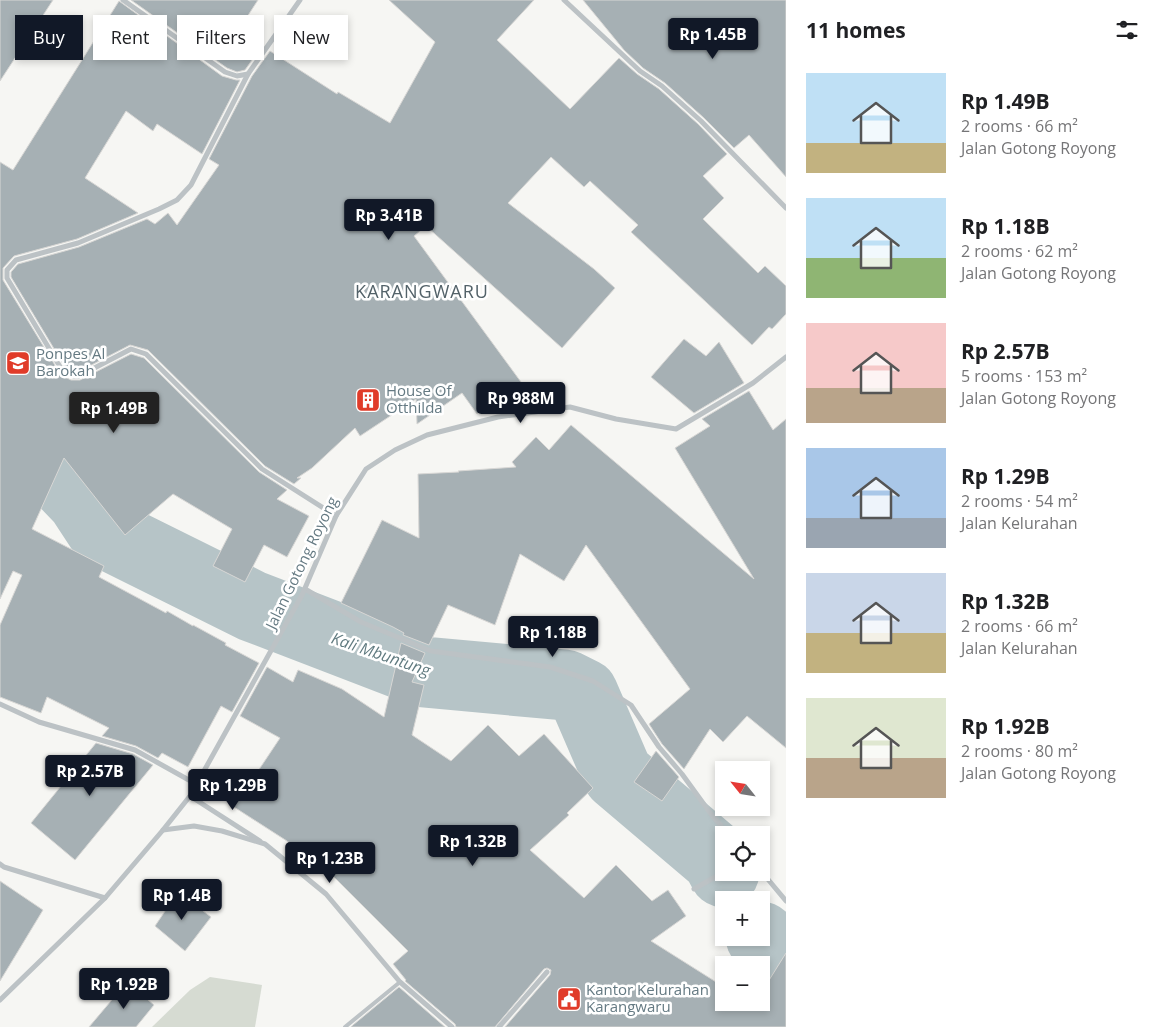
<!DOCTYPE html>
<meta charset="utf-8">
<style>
body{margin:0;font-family:"Open Sans",sans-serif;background:#f6f6f6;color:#202124;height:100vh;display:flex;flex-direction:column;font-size:19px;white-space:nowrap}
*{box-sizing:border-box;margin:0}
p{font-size:16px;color:#757577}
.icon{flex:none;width:28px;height:28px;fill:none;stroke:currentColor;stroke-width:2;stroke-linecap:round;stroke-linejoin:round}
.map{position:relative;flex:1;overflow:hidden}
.side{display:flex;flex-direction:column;background:#fff;width:375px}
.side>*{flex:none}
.top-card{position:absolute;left:15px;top:15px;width:475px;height:45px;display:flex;gap:10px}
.needle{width:32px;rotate:300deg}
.buttons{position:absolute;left:715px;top:761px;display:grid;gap:10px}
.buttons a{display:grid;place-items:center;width:55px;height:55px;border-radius:0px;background:#fff;box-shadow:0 2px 8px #0003;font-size:25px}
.price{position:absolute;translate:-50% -42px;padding:0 11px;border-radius:5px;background:#111827;color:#fff;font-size:16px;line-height:32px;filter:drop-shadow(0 1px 2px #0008)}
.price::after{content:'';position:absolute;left:50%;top:30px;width:15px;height:11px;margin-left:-8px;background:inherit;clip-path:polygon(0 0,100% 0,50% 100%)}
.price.selected{background:#222;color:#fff}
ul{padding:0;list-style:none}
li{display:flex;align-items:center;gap:15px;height:125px;padding:0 20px}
li span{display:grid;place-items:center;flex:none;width:140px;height:100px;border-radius:0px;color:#555}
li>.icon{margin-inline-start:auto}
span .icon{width:60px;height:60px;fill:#fffc;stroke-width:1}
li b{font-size:21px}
h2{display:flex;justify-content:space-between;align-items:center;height:60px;padding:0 20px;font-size:21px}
.chip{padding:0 18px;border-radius:0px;background:#fff;box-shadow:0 2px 8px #0003;font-size:18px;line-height:45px}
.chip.selected{background:#111827;color:#fff}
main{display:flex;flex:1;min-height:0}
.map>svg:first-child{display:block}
</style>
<main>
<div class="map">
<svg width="786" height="1027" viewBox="0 0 786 1027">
<rect width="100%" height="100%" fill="#f6f6f3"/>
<!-- green -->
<path fill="#d6dbd2" d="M 210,977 L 262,985 L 255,1027 L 152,1027 L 190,990 Z"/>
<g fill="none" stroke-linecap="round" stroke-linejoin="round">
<!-- river -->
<g stroke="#b6c4c7" stroke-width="71">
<path d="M 0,450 L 30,456 L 59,476 L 82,500 L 103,532 L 252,606 L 424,672 L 565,685 L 583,694 L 618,775 L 717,859 L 724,872"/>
<path d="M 761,937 L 768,944 L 786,948"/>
</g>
</g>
<!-- building -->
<g fill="#a6b0b4" stroke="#d8d7d5">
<path d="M 0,0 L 53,0 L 0,81 Z"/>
<path d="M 131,0 L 258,0 L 238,31 L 262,46 L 245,70 L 237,72 L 227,68 Z"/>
<path d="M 389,0 L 534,0 L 497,40 L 570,109 L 619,58 L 637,74 L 659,89 L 698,124 L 727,154 L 703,176 L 724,198 L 703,219 L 758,273 L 765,266 L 786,286 L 786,314 L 772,329 L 769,327 L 752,345 L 631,232 L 638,225 L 590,181 L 584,187 L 551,157 L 508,203 L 594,269 L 615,288 L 562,348 L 426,226 L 414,236 L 521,382 L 477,414 L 462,393 L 417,424 L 416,399 L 360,436 L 355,428 L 312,468 L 297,478 L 301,478 L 294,484 L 265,466 L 148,350 L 130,345 L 78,372 L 72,371 L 65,367 L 11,277 L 11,272 L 18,264 L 79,247 L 147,219 L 155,224 L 168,213 L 177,225 L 219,165 L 209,159 L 252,76 L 270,51 L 337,94 L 338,92 L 390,123 L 435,42 Z"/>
<path d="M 583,0 L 786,0 L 786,177 L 749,135 L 734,148 L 704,118 L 665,83 L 643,68 L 624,50 Z"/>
<path d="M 119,1 L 222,76 L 236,80 L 240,80 L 202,154 L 157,124 L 153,131 L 126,111 L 85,178 L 138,213 L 77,239 L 14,256 L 3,268 L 3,280 L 61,375 L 71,380 L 80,380 L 131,354 L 144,358 L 259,472 L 287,490 L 277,499 L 309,516 L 287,557 L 264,545 L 245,582 L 213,566 L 232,529 L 173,494 L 125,535 L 64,458 L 32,529 L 104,566 L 99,577 L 166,613 L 167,611 L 193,626 L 193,625 L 226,643 L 225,645 L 259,663 L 232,712 L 221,706 L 188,767 L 162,753 L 158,758 L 136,746 L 102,736 L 109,728 L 47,697 L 41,713 L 0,697 L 0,625 L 22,575 L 13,571 L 0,599 L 0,162 L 13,170 Z"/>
<path d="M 684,339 L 706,356 L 719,342 L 744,383 L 694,413 L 651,377 Z"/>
<path d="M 749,391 L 773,430 L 786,419 L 786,748 L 747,716 L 723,742 L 710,729 L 684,769 L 662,744 L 649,724 L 690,689 L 586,545 L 564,581 L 520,554 L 495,625 L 448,605 L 429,645 L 403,635 L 404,633 L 393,627 L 341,603 L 382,520 L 419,538 L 418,474 L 459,472 L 458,471 L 516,467 L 512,462 L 536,437 L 549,450 L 571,425 L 754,579 L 675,448 L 710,426 L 702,419 Z"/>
<path d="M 401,643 L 425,653 L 412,682 L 424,685 L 412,735 L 451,761 L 488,725 L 519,756 L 544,734 L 593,788 L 567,813 L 569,815 L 530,850 L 584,898 L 616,865 L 652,901 L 668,890 L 686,916 L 651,941 L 724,987 L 724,1002 L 748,1002 L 753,1006 L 755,1002 L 761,1002 L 761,993 L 786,953 L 786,1027 L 505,1027 L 550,975 L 551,970 L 547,968 L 544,969 L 495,1027 L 456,1027 L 455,1024 L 405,981 L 406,980 L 393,964 L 408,951 L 318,861 L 234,807 L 280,738 L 240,716 L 267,667 L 293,682 L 298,670 L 342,689 L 384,717 Z"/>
<path d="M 96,743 L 133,754 L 153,765 L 75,860 L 31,823 Z"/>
<path d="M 656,751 L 679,777 L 662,801 L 634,782 Z"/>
<path d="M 0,881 L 43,910 L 0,981 Z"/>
<path d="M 178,892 L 211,917 L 185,951 L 155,926 Z"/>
<path d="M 127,982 L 154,1005 L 136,1027 L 89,1027 Z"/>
<path d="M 399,987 L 445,1027 L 351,1027 L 353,1025 Z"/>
</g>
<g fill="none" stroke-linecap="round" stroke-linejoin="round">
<!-- service -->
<path stroke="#bcc2c5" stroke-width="4" d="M 345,1027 L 400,982"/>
<!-- minor -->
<g stroke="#bcc2c5" stroke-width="5">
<path d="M 123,0 L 225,72 L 237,76 L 248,74 L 300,0"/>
<path d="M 564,0 L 640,71 L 662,86 L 701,121 L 786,208"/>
<path d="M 248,74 L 191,185 L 177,200 L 159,209 L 78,243 L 16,260 L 7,270 L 7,278 L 62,370 C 68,375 72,377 79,376 L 131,349 L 146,354 L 262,469 L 336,516"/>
<path d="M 305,589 L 361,622 L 431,651 L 550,667 L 593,681 L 631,705 L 659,747 L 682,774 L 711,814 L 729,835"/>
<path d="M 0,704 L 39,722 L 135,750 L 196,784"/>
<path d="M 190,796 L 260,841"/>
<path d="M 163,830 L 194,826 L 222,831 L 265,844 L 326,894 L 400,982 L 452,1027"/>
<path d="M 0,864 L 4,867 L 105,898"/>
<path d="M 761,871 L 786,901"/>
<path d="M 694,889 L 724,872"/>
<path d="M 0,1000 L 105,898 L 163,830 L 190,796 L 302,595 L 336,516 L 366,469 L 395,450 L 427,435 L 498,417 L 570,407 L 616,419 L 676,429 L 753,383 L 786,357"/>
<path d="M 499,1027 L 547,972"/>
</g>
</g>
<!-- icons -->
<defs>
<symbol id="school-square" viewBox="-11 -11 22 22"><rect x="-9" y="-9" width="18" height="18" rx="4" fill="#e03b29" stroke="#fff"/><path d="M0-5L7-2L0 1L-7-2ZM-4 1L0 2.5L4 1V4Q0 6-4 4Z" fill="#fff"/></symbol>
<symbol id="building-square" viewBox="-11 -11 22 22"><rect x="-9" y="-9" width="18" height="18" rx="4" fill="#e03b29" stroke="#fff"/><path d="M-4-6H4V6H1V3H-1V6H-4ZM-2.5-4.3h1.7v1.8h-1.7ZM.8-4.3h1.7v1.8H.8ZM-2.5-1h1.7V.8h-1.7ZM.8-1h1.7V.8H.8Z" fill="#fff"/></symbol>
<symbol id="civic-square" viewBox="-11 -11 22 22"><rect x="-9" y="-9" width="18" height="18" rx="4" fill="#e03b29" stroke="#fff"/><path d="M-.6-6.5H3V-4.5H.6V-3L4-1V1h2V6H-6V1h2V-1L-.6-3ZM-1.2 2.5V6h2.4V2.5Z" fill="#fff"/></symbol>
</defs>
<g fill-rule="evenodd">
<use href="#school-square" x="4" y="349" width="28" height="28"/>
<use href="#building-square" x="354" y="386" width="28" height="28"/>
<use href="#civic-square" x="555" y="985" width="28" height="28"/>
</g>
<g text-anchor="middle" stroke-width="5" stroke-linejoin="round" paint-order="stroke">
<!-- poi labels -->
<g font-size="15" fill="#657a83" stroke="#fff" text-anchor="start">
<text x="36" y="359">Ponpes Al<tspan x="36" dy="17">Barokah</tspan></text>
<text x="386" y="396">House Of<tspan x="386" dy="17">Otthilda</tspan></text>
<text x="586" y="995">Kantor Kelurahan<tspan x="586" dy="17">Karangwaru</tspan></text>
</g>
<!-- street labels -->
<g font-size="15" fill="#657a83" stroke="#fff">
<text transform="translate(302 563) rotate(-64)" y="5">Jalan Gotong Royong</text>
</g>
<!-- water labels -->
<g font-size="16" font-style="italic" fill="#617b80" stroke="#fff">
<text transform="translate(381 654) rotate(19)" y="6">Kali Mbuntung</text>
</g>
<!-- quarter labels -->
<g font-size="18" letter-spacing="1" fill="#536269" stroke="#fff">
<text x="422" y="298">KARANGWARU</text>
</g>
</g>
</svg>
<div class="buttons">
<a><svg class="needle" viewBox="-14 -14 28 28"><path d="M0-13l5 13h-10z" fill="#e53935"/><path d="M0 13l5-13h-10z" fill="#757577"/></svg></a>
<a><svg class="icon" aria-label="locate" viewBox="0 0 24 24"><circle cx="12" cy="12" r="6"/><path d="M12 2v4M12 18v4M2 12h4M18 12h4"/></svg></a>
<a>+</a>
<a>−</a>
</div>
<b class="price" style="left:713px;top:60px">Rp 1.45B</b>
<b class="price" style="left:389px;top:241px">Rp 3.41B</b>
<b class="price" style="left:521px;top:424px">Rp 988M</b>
<b class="price selected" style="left:114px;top:434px">Rp 1.49B</b>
<b class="price" style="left:553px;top:658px">Rp 1.18B</b>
<b class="price" style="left:90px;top:797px">Rp 2.57B</b>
<b class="price" style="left:233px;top:811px">Rp 1.29B</b>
<b class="price" style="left:473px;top:867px">Rp 1.32B</b>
<b class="price" style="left:330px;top:884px">Rp 1.23B</b>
<b class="price" style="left:182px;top:921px">Rp 1.4B</b>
<b class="price" style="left:124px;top:1010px">Rp 1.92B</b>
<div class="top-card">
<a class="chip selected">Buy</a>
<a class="chip">Rent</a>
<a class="chip">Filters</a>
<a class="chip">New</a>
</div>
</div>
<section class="side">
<h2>11 homes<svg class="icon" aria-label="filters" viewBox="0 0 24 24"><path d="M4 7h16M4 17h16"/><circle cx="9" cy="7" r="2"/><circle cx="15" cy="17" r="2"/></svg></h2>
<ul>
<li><span style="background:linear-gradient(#bfe0f5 70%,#c2b280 0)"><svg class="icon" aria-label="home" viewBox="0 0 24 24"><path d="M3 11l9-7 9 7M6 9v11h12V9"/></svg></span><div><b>Rp 1.49B</b><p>2 rooms · 66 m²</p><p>Jalan Gotong Royong</p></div></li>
<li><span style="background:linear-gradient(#bfe0f5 60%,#8fb573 0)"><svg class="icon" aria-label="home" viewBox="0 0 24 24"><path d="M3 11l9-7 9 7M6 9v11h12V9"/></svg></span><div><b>Rp 1.18B</b><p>2 rooms · 62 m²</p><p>Jalan Gotong Royong</p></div></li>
<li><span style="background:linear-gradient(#f6c9c9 65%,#b9a48a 0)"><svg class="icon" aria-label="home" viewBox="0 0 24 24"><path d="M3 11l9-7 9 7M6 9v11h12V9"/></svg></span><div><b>Rp 2.57B</b><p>5 rooms · 153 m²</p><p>Jalan Gotong Royong</p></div></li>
<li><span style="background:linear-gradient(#a9c7e8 70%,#9aa5b1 0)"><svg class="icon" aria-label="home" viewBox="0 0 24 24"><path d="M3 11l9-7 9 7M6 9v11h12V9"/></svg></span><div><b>Rp 1.29B</b><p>2 rooms · 54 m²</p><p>Jalan Kelurahan</p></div></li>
<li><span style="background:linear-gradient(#c9d6e8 60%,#c2b280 0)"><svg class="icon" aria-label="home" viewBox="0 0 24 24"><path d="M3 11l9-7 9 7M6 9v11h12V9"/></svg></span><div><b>Rp 1.32B</b><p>2 rooms · 66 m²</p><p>Jalan Kelurahan</p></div></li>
<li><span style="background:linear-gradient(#dfe7d0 60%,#b9a48a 0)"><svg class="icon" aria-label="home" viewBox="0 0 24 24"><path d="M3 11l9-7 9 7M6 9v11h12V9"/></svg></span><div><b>Rp 1.92B</b><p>2 rooms · 80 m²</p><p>Jalan Gotong Royong</p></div></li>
</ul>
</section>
</main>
